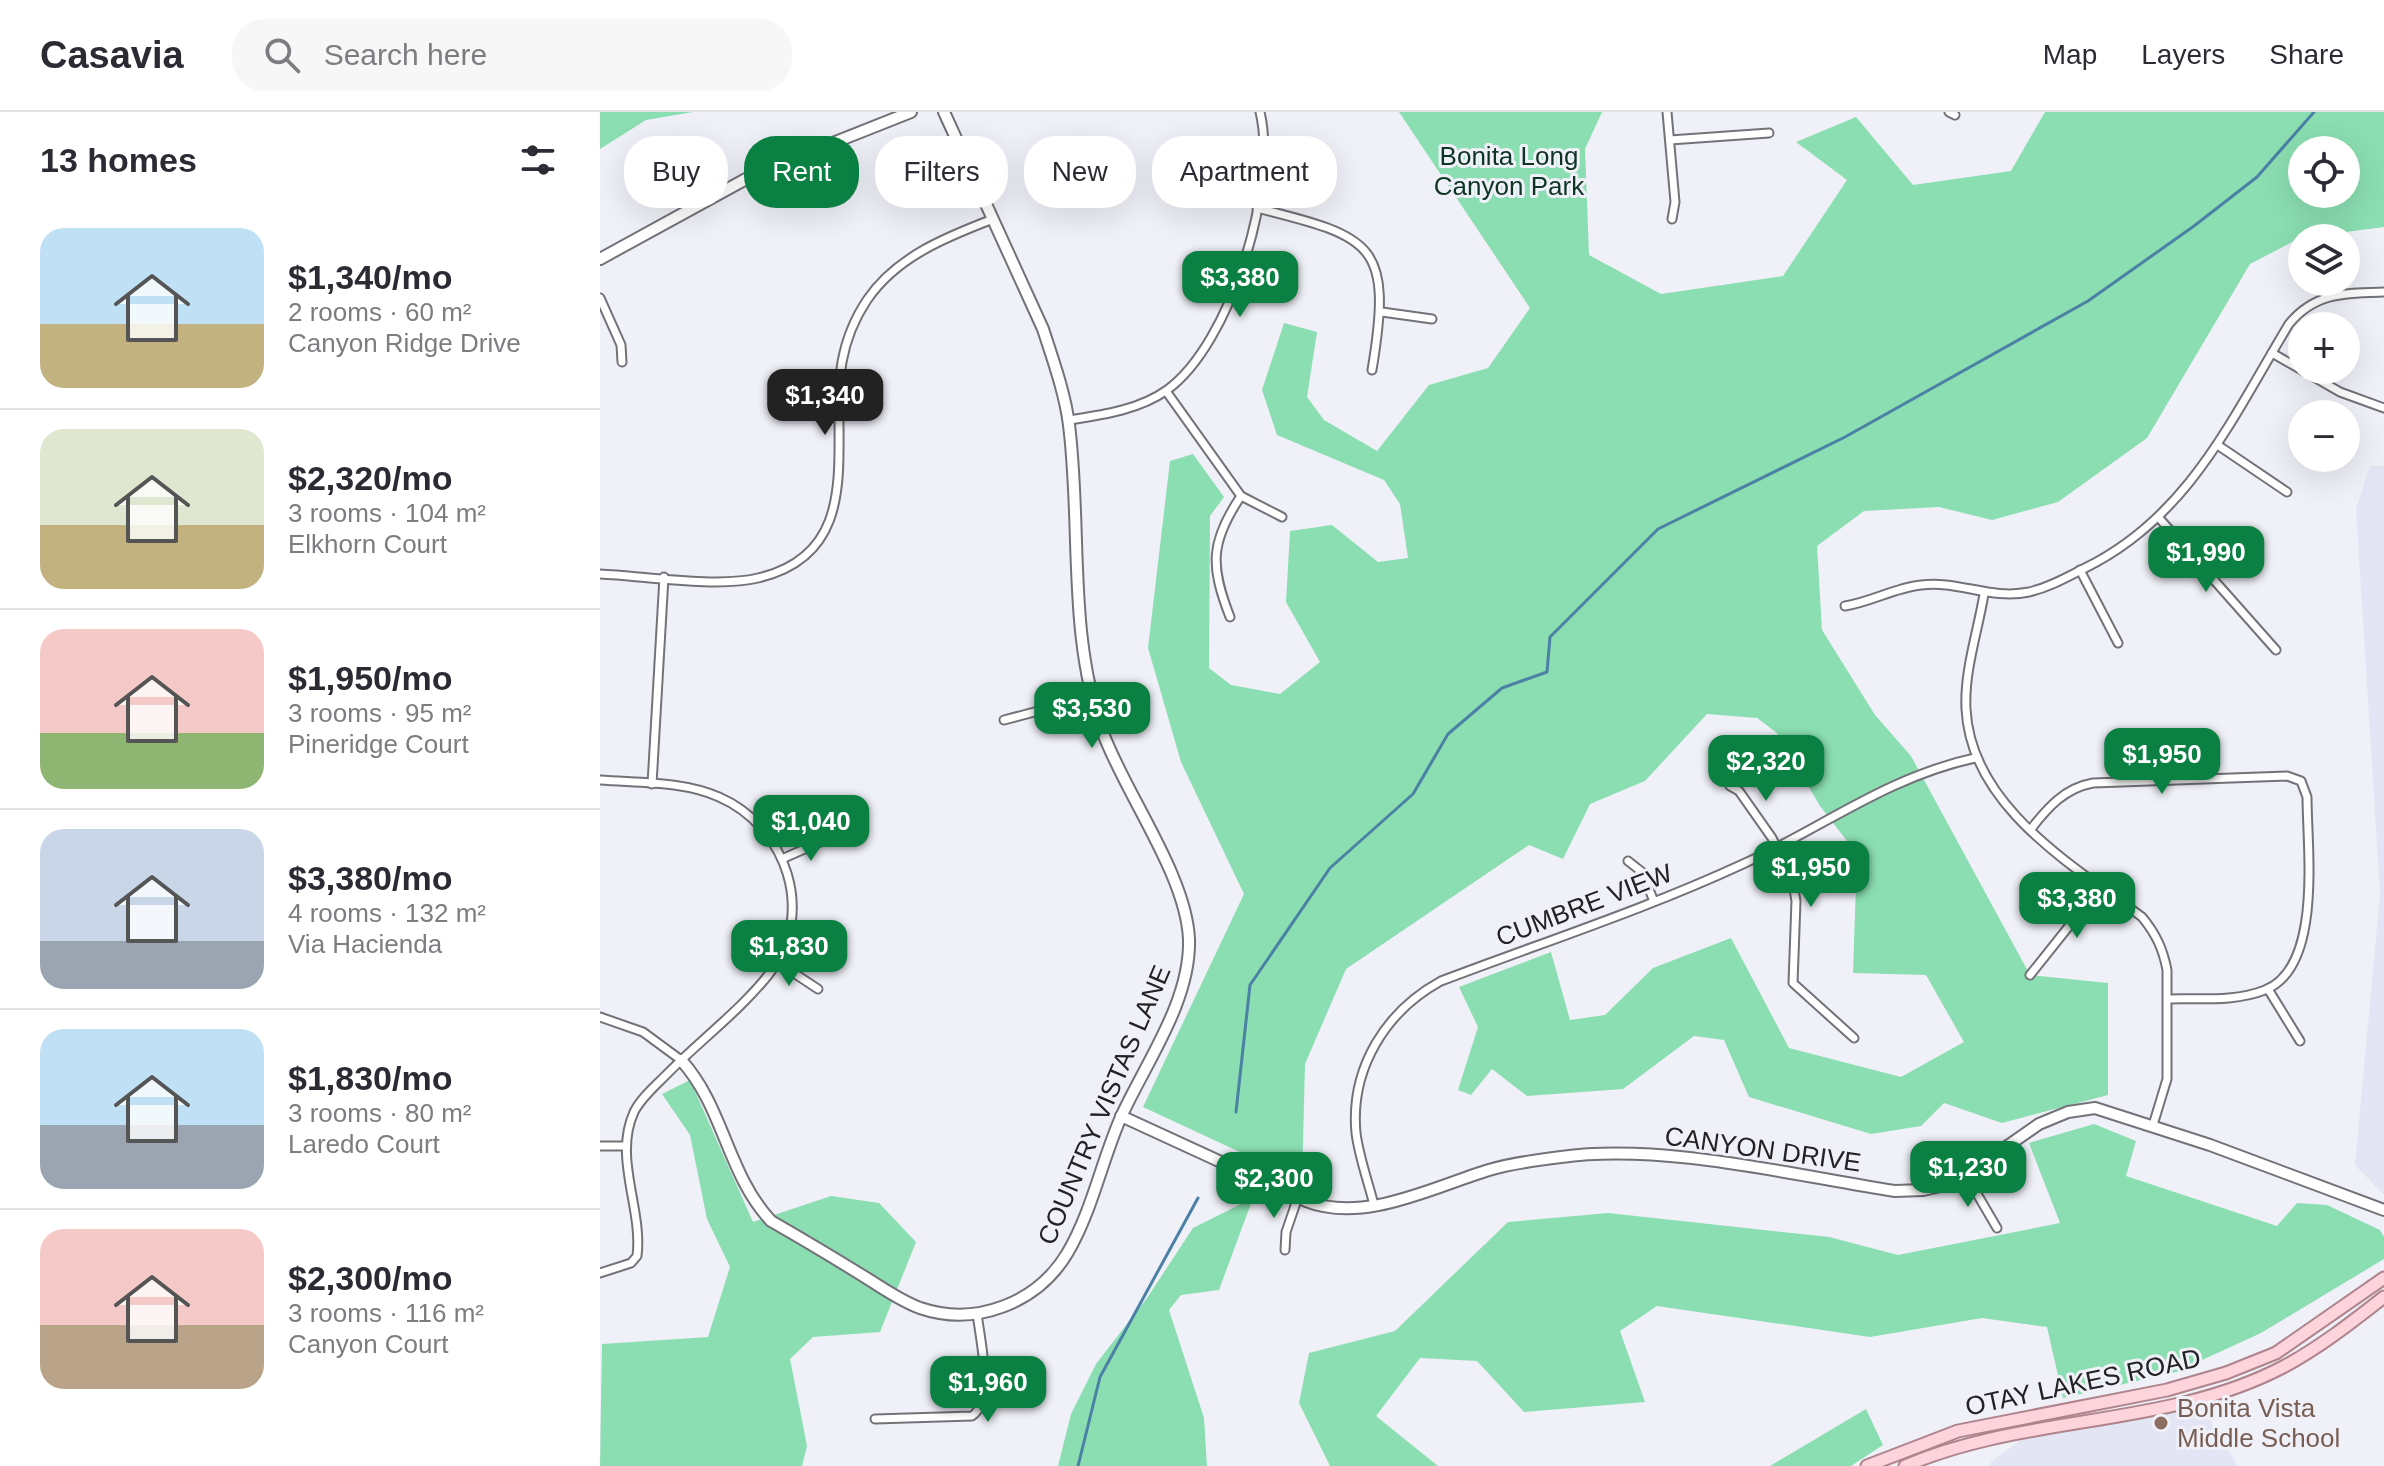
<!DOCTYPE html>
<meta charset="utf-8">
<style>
body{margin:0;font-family:Helvetica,sans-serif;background:#f7f7f7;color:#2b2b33;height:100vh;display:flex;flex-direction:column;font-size:30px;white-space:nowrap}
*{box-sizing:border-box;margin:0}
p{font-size:26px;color:#7c7c81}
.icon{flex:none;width:44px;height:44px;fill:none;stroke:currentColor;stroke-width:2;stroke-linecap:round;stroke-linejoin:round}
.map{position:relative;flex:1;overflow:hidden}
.sheet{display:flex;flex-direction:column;background:#fff;width:600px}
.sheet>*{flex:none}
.top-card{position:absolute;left:24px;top:24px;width:760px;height:72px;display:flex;gap:16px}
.buttons{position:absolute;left:1688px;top:24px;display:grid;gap:16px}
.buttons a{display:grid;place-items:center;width:72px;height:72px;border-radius:50%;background:#fff;box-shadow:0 8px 32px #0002;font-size:40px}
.price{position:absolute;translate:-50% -68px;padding:0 18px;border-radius:16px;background:#0b8043;color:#fff;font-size:26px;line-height:52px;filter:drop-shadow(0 2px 4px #0008)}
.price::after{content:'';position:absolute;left:50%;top:48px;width:24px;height:18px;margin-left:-12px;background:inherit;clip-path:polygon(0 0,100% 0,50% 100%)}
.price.selected{background:#222;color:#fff}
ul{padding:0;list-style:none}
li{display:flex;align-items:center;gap:24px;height:200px;padding:0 40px}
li+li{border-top:2px solid #e1e1e2}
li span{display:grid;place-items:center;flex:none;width:224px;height:160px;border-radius:24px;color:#555}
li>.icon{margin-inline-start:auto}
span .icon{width:96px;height:96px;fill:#fffc;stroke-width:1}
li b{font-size:34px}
h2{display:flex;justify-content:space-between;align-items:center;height:96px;padding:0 40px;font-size:34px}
.pill{padding:0 28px;border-radius:32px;background:#fff;box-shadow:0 8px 32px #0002;font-size:28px;line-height:72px}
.pill.selected{background:#0b8043;color:#fff}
header{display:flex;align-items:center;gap:48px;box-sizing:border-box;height:112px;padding:0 40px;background:#fff;border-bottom:2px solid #e1e1e2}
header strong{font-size:38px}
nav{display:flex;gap:44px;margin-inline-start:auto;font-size:28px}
.search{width:560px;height:72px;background:#f7f7f7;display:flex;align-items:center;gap:20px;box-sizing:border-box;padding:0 28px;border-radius:32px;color:#7c7c81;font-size:30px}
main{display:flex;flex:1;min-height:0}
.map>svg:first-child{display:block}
</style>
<header>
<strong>Casavia</strong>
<div class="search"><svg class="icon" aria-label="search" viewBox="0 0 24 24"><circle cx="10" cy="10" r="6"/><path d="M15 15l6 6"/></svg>Search here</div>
<nav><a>Map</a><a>Layers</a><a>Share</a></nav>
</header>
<main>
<section class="sheet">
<h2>13 homes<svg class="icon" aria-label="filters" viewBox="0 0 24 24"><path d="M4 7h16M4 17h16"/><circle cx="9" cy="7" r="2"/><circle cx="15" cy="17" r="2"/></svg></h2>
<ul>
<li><span style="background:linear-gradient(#bfe0f5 60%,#c2b280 0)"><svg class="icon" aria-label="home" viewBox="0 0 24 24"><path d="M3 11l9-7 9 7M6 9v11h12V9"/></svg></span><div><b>$1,340/mo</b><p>2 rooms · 60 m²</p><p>Canyon Ridge Drive</p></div></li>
<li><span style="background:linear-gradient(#dfe7d0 60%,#c2b280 0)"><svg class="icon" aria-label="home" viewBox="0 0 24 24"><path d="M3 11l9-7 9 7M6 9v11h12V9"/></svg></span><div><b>$2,320/mo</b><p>3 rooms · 104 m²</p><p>Elkhorn Court</p></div></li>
<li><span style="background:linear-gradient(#f6c9c9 65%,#8fb573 0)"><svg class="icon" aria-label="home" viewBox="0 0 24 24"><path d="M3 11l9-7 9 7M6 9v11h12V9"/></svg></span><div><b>$1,950/mo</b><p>3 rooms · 95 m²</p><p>Pineridge Court</p></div></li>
<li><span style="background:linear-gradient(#c9d6e8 70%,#9aa5b1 0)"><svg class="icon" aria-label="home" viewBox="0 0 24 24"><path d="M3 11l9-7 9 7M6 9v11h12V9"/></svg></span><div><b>$3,380/mo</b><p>4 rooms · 132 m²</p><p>Via Hacienda</p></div></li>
<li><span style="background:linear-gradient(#bfe0f5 60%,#9aa5b1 0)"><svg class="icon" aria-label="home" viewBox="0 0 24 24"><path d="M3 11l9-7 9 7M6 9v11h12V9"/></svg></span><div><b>$1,830/mo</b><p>3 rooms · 80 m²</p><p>Laredo Court</p></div></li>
<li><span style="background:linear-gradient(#f6c9c9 60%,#b9a48a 0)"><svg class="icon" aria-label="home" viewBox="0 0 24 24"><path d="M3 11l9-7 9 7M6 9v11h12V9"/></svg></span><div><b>$2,300/mo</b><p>3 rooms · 116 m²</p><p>Canyon Court</p></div></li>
</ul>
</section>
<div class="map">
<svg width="1784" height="1354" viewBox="0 0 1784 1354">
<rect width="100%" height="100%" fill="#f0f0f8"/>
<!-- built -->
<g fill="#e4e5f4">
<path d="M 1770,354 L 1784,354 L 1784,1083 L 1755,1053 L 1780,782 L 1756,397 Z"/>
<path d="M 1601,1294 L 1638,1354 L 1390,1354 L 1391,1350 L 1421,1328 Z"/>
</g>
<!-- green -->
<g fill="#8bdeb2" fill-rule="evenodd">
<path d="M 0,0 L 93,0 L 46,8 L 0,37 Z"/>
<path d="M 799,0 L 1002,0 L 985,37 L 989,143 L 1061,182 L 1183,164 L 1247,68 L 1196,30 L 1256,5 L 1313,73 L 1411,59 L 1445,0 L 1784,0 L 1784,115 L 1700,126 L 1650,152 L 1547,326 L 1458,390 L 1392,408 L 1339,395 L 1264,399 L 1217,434 L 1222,518 L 1275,603 L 1311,644 L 1430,863 L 1508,871 L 1508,983 L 1402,1011 L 1344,991 L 1321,1014 L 1271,1022 L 1149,985 L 1124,928 L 1094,924 L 1023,977 L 927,984 L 892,957 L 871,983 L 858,978 L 878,915 L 859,875 L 951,840 L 970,908 L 1005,903 L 1053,856 L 1131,826 L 1189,936 L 1301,965 L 1364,930 L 1326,863 L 1253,861 L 1257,742 L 1220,694 L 1177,621 L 1157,606 L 1107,602 L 1045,669 L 990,692 L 963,747 L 929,733 L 746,857 L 705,952 L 702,1069 L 543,995 L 644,782 L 581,650 L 548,536 L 570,349 L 593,342 L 624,385 L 610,404 L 609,556 L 631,573 L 680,582 L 720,550 L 686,490 L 690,419 L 732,413 L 778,450 L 808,446 L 800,392 L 784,368 L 677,323 L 662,278 L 684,211 L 717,220 L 707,285 L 724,308 L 777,339 L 829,273 L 888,256 L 930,196 ZM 1702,38 L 1746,38 L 1746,82 L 1702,82 Z"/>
<path d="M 90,968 L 153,1110 L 231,1084 L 279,1091 L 316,1130 L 280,1220 L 213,1225 L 190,1247 L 207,1334 L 202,1354 L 0,1354 L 2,1232 L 108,1225 L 130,1155 L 107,1107 L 90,1023 L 62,982 Z"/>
<path d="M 1494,1012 L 1536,1029 L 1526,1064 L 1677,1114 L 1697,1091 L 1727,1093 L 1780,1118 L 1784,1125 L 1784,1147 L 1661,1221 L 1576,1260 L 1463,1286 L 1447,1215 L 1382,1206 L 1270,1225 L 1057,1194 L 1020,1219 L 1045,1290 L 924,1300 L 877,1249 L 820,1246 L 776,1304 L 838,1354 L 730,1354 L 699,1291 L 709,1241 L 795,1219 L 908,1110 L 1008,1101 L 1229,1125 L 1298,1143 L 1460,1111 L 1429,1031 Z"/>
<path d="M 653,1086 L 619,1178 L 581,1183 L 569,1198 L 604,1306 L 607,1354 L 458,1354 L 471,1302 L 496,1252 L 547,1186 L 593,1116 Z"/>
<path d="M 1266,1297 L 1283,1333 L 1251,1354 L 1170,1354 Z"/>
</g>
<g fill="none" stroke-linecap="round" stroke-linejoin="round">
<!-- stream -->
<g stroke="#4a81a4" stroke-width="3">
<path d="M 636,1000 L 650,873 L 730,756 L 813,682 L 848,622 L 902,576 L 947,560 L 950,525 L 1058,417 L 1245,325 L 1488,189 L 1594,114 L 1657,65 L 1714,0"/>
<path d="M 478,1354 L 500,1265 L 598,1086"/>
</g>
<defs>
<g id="street">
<path d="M 1067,0 L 1075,90 L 1072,107"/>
<path d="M 1349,0 L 1355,3"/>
<path d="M 1070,28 L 1169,21"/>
<path d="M 657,96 C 774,125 793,132 772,258"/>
<path d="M 0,186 L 21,233 L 22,250"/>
<path d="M 782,200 L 832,207"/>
<path d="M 1672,241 L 1740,280 L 1784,296"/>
<path d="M 566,279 L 641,384 L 682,405"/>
<path d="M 469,308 C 502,303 539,298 567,278 C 631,232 678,74 660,0"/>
<path d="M 1619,334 L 1687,380"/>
<path d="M 1559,406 L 1676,538"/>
<path d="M 1480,458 L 1518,531"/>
<path d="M 0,462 C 44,464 117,476 158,466 C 269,440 229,329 242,250 C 246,228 255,206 267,188 C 296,145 346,125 393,107"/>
<path d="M 1384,482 C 1378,519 1364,559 1366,597 C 1371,694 1471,752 1542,805 C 1556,822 1563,837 1567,858 L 1567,967 L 1553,1013"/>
<path d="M 1245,494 C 1271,490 1294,476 1321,473 C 1357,468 1391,488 1429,480 C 1450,475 1467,465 1485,456 C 1589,405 1632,306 1689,212 C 1715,180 1746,181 1784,180"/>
<path d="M 630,505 C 610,454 610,430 641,384"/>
<path d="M 404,608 L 491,585"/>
<path d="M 0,668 C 39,671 83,669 119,685 C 186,714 217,801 169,862 C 140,899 99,929 65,964 C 54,975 41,986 34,1000 C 13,1046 43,1097 37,1144 L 31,1151 L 0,1161"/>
<path d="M 52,672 L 64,465"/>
<path d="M 1130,674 L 1139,679 L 1172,726 L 1192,766 L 1196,789 L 1193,871 L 1254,926"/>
<path d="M 1431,717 C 1448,695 1465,676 1493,671 L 1687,664 L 1701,669 L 1707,685 C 1707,736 1723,855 1665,878 C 1635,890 1599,886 1568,887"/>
<path d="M 184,746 L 225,728"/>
<path d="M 1028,749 L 1042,760 L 1053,787"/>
<path d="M 177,850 L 218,877"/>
<path d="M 1430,863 L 1501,774"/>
<path d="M 1668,877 L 1700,929"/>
<path d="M 0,905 L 43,920 L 81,948"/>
<path d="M 0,1034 L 26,1034"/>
<path d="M 1366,1063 L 1397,1116"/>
<path d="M 774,1093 C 768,1069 759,1045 756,1021 C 750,956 786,899 841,869 C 941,831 1046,797 1143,752 C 1222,716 1287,665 1375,646"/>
<path d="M 685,1138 L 686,1120 L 698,1085"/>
<path d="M 275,1307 L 372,1304 C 395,1288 380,1228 377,1201"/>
</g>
<g id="secondary">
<path d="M 0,147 L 157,61 L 311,0"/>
<path d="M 81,948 C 124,995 127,1062 171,1109 C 204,1128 236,1147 268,1167 C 284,1177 301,1189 320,1196 C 376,1215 438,1191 468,1140 C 492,1099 502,1048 521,1005 C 546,950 591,889 589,827 C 586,763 526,683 503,621 C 467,521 482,416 469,313 C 465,281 453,248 443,217 L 344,0"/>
<path d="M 521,1004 L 706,1089 C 764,1112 833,1075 889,1058 C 912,1051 937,1048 961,1045 C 1065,1031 1191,1063 1295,1079 L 1323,1078 L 1345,1073 L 1366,1063 L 1439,1012 L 1468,1000 L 1495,996 L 1610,1033 L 1784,1098"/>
</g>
<g id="primary">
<path d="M 1267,1354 L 1358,1319 L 1567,1278 L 1626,1261 L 1676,1241 L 1784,1166"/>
<path d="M 1305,1354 C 1425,1302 1567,1316 1683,1255 C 1719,1236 1752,1210 1784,1185"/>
</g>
</defs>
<!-- street casing -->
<use href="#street" stroke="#727279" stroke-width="11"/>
<!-- secondary casing -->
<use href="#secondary" stroke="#727279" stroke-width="14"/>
<!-- primary casing -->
<use href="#primary" stroke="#af848c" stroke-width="15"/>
<!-- street -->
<use href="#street" stroke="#fff" stroke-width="7"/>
<!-- secondary -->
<use href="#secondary" stroke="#fff" stroke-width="10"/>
<!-- primary -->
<use href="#primary" stroke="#fdd4db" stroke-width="11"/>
</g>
<!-- markers -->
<circle fill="#8d6e63" stroke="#f0f0f8" stroke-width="3" cx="1561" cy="1311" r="8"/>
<g text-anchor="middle" stroke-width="6" stroke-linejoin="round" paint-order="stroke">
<!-- park labels -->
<g font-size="26" fill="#0e3523" stroke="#f0f0f8">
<text x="909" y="53">Bonita Long<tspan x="909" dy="30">Canyon Park</tspan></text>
</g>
<!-- street labels -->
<g font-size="26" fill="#222225" stroke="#f0f0f8">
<text transform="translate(984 793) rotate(-21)" y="9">CUMBRE VIEW</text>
<text transform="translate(504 993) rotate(-67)" y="9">COUNTRY VISTAS LANE</text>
<text transform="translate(1163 1037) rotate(8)" y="9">CANYON DRIVE</text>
<text transform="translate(1483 1270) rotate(-12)" y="9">OTAY LAKES ROAD</text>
</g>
<!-- education labels -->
<g font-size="26" fill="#785e54" stroke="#f0f0f8" text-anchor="start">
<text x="1577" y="1305">Bonita Vista<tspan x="1577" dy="30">Middle School</tspan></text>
</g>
</g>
</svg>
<div class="buttons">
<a><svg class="icon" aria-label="locate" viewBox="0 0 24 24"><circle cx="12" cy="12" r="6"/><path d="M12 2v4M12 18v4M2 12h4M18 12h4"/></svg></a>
<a><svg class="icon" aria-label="layers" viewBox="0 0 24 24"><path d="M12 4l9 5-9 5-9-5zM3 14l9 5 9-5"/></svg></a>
<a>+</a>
<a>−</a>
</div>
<b class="price" style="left:640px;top:207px">$3,380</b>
<b class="price selected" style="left:225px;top:325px">$1,340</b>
<b class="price" style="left:1606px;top:482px">$1,990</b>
<b class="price" style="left:492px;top:638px">$3,530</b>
<b class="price" style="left:1562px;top:684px">$1,950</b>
<b class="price" style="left:1166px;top:691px">$2,320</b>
<b class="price" style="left:211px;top:751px">$1,040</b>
<b class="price" style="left:1211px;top:797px">$1,950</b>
<b class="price" style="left:1477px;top:828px">$3,380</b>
<b class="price" style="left:189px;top:876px">$1,830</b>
<b class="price" style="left:1368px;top:1097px">$1,230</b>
<b class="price" style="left:674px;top:1108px">$2,300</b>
<b class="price" style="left:388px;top:1312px">$1,960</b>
<div class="top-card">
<a class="pill">Buy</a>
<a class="pill selected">Rent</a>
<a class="pill">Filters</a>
<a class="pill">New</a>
<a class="pill">Apartment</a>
</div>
</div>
</main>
